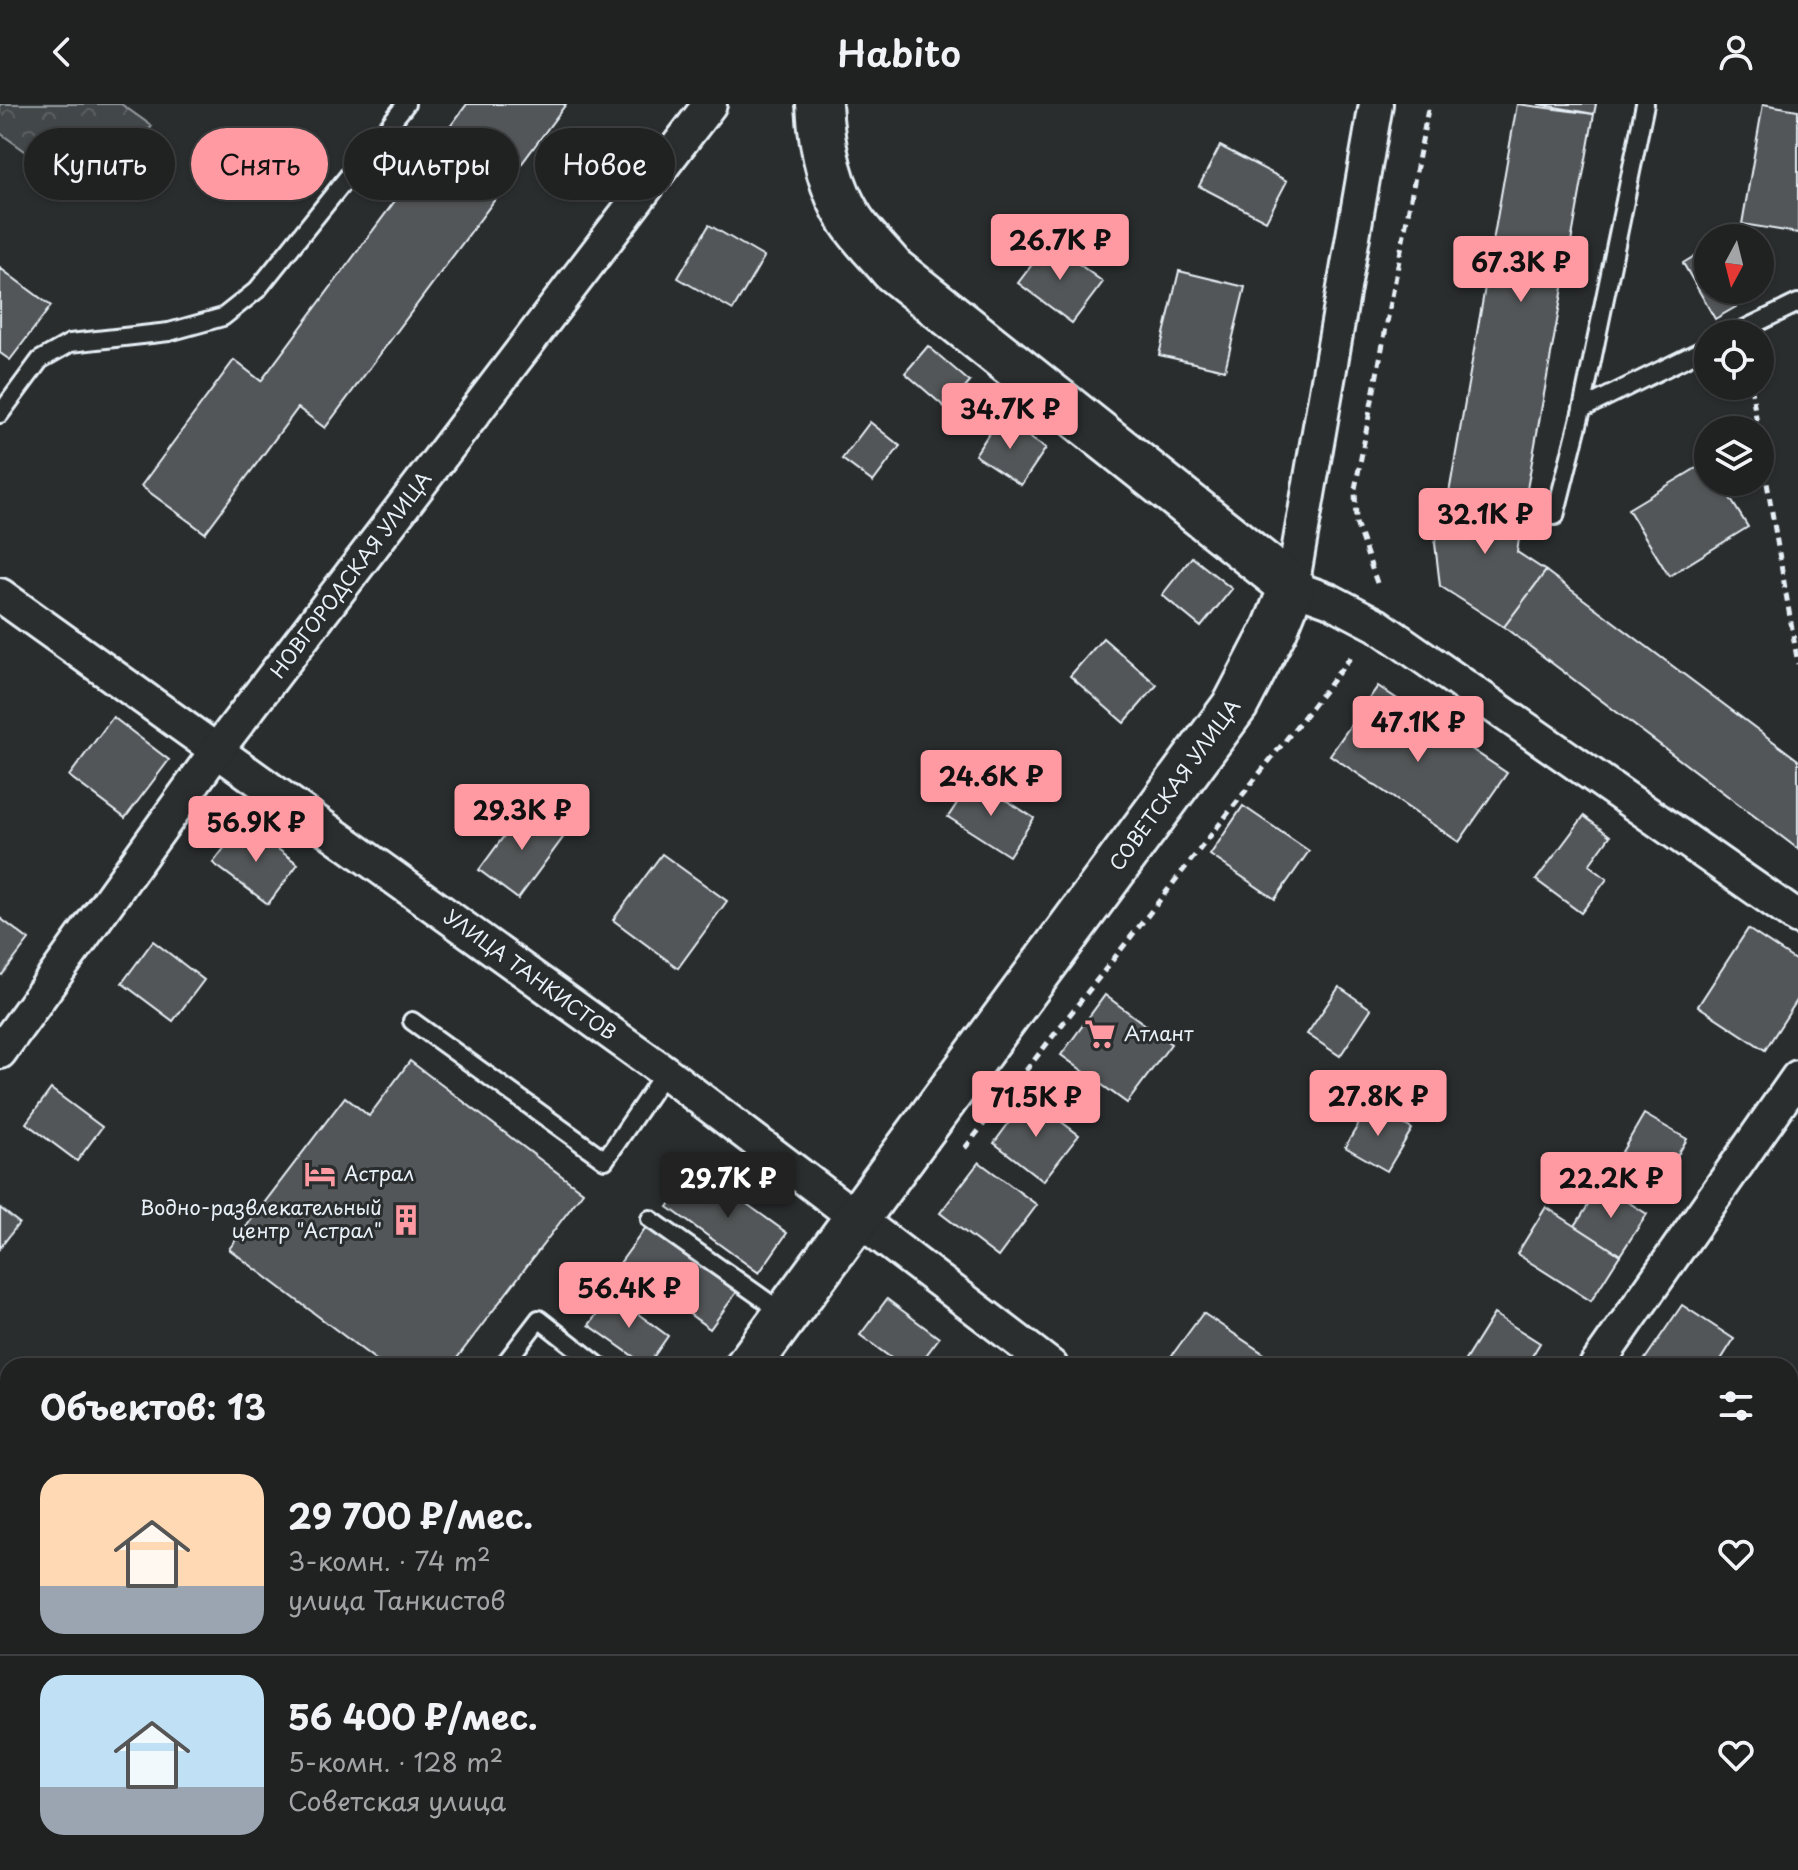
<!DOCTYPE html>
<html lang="ru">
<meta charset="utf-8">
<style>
body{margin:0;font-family:"Playpen Sans",sans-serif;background:#282a2a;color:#f1f3f6;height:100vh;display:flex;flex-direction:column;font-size:30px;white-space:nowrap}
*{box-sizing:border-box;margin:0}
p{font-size:26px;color:#a2a4a5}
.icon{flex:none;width:44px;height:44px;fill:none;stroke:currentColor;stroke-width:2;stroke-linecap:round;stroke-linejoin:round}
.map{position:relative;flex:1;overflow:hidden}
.details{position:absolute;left:0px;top:1254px;width:1798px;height:512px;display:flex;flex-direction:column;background:#202222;border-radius:24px 24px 0 0;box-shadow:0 2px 6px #0004,0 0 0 2px #3d3f40}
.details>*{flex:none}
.top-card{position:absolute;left:24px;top:24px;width:800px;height:72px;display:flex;gap:16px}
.needle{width:52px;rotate:187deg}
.tools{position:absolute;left:1694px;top:120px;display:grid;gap:16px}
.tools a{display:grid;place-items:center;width:80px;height:80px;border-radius:50%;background:#202222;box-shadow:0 2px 6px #0004,0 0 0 2px #3d3f40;font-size:40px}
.price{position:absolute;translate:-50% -68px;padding:0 18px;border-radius:8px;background:#ff9aa2;color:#111;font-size:26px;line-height:52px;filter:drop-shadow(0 2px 4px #0008)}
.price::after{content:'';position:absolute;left:50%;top:48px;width:24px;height:18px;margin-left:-12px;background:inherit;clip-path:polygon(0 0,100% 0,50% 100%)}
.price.on{background:#222;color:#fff}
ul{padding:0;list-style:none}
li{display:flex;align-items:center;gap:24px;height:200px;padding:0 40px}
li+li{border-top:2px solid #3d3f40}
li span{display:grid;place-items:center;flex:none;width:224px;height:160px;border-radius:24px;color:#555}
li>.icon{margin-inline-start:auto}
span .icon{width:96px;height:96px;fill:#fffc;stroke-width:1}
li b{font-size:34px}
h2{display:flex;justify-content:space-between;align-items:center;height:96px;padding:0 40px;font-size:34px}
.pill{padding:0 28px;border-radius:36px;background:#202222;box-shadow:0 2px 6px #0004,0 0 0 2px #3d3f40;font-size:28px;line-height:72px}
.pill.on{background:#ff9aa2;color:#111}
header{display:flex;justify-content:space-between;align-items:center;height:104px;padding:0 40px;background:#202222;font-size:36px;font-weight:600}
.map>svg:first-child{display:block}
</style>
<header><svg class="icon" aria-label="back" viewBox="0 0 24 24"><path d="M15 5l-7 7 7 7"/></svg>Habito<svg class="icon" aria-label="person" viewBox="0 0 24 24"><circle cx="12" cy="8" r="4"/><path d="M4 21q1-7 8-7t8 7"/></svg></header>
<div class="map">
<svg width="1798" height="1766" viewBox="0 0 1798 1766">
<defs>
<pattern id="park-crowns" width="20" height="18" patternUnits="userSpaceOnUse" patternTransform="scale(2)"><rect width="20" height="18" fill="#424648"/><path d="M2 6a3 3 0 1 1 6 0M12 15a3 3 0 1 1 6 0" fill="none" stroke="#5d6163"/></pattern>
</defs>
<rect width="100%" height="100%" fill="#2a2d2e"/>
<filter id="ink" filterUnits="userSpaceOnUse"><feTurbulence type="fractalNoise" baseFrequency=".0125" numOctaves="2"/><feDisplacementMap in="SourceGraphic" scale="16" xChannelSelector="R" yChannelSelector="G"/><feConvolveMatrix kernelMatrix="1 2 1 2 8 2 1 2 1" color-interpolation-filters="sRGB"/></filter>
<g filter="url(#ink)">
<!-- park -->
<path fill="url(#park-crowns)" stroke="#959ca0" stroke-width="2" d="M 0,0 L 121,0 L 152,22 L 96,98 L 0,29 Z"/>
<!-- building -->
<g fill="#535759" stroke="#e8f1f8" stroke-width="2">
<path d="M 467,0 L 566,0 L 325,324 L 298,304 L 205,429 L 141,382 L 234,256 L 261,277 Z"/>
<path d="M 1517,0 L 1594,10 L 1524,402 L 1449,389 Z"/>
<path d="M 1538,0 L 1596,0 L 1594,10 Z"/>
<path d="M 1763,0 L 1798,6 L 1798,129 L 1742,120 Z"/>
<path d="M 1220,42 L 1287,77 L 1266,117 L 1199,82 Z"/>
<path d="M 709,121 L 764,153 L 733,206 L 678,174 Z"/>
<path d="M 1049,138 L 1103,178 L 1072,219 L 1018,179 Z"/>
<path d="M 1708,144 L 1708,186 L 1740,186 L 1746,197 L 1715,215 L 1683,159 Z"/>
<path d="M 0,164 L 51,202 L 10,256 L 0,249 Z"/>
<path d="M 1179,167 L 1245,183 L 1225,266 L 1159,251 Z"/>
<path d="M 928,242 L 970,278 L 947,305 L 905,269 Z"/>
<path d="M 999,314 L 1046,344 L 1021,381 L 975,351 Z"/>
<path d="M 870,318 L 900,342 L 873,378 L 842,355 Z"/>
<path d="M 1708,357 L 1708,378 L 1720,378 L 1748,423 L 1669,472 L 1628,405 Z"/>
<path d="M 1449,389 L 1524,402 L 1517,448 L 1546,467 L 1504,523 L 1440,482 L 1435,439 Z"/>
<path d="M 1192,453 L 1232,485 L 1201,523 L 1162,491 Z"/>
<path d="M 1546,467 L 1798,656 L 1798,745 L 1504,523 Z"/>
<path d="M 1103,534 L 1157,581 L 1124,619 L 1070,572 Z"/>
<path d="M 1378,582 L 1507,669 L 1459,738 L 1330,651 Z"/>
<path d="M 113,613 L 169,656 L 125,714 L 69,672 Z"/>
<path d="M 973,675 L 1034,714 L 1009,752 L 948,713 Z"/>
<path d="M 526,702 L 565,731 L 518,795 L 479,766 Z"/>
<path d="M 1243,702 L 1309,747 L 1275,795 L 1210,751 Z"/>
<path d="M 1584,712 L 1610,732 L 1589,761 L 1607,775 L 1581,809 L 1536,776 Z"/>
<path d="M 243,719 L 298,760 L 268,800 L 213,759 Z"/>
<path d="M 662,750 L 727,797 L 678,864 L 613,816 Z"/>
<path d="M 0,814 L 29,836 L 2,871 L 0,870 Z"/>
<path d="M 1748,825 L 1798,858 L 1798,895 L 1765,946 L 1698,902 Z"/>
<path d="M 153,837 L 204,876 L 173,917 L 122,879 Z"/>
<path d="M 1339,883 L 1371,905 L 1340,952 L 1307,930 Z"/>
<path d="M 1105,891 L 1171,940 L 1127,999 L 1061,951 Z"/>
<path d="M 410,957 L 583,1088 L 451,1262 L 384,1262 L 229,1145 L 345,993 L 369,1012 Z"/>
<path d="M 51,985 L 102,1023 L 77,1057 L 26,1019 Z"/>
<path d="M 1028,993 L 1079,1031 L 1043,1077 L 994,1039 Z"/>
<path d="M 1370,1001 L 1412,1025 L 1387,1067 L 1345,1043 Z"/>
<path d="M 1644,1010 L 1687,1035 L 1655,1090 L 1612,1065 Z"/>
<path d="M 979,1058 L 1037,1101 L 998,1153 L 940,1109 Z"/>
<path d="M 697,1064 L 787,1129 L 759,1169 L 668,1103 Z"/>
<path d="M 1601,1081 L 1647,1110 L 1620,1151 L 1575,1122 Z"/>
<path d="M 1546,1103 L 1620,1151 L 1591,1197 L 1517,1150 Z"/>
<path d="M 0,1104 L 19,1119 L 0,1144 Z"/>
<path d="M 649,1119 L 739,1185 L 710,1225 L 620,1159 Z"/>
<path d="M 611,1190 L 668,1232 L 647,1262 L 589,1221 Z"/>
<path d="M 887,1195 L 939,1234 L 918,1262 L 902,1262 L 860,1231 Z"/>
<path d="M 1682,1201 L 1734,1235 L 1717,1262 L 1649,1262 L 1643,1258 Z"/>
<path d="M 1203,1209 L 1282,1262 L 1164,1262 Z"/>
<path d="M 1494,1210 L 1540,1239 L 1526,1262 L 1471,1262 L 1464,1258 Z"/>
<path d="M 0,1521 L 8,1526 L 8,1594 L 0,1606 Z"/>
<path d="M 1790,1639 L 1798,1644 L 1798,1723 L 1790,1718 Z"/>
<path d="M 196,1758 L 288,1758 L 282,1766 L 190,1766 Z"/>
</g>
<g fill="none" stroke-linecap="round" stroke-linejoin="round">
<defs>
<g id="lane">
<path d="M 1734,230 L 1798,199"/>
<path d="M 1582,305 L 1645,0"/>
<path d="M 0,310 L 40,256 L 70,239 L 169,228 L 223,213 L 257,186 L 406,0"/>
<path d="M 1555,412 L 1582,305 L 1708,243"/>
<path d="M 412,917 L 605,1056 L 665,968"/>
<path d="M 650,1115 L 785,1210"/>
<path d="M 503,1262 L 539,1215 L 599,1262"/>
</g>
<g id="street">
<path d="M 1376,0 L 1292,483 L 1331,497 L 1377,521 L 1798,814"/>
<path d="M 0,491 L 665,968 L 1051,1262"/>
<path d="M 0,948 L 217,646 L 710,0"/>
<path d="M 1596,1262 L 1798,973"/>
<path d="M 0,1460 L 8,1466"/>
<path d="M 405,1758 L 416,1766"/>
<path d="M 1701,1758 L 1712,1766"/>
<path d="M 1236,1766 L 1242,1758"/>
</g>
<g id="primary">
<path d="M 748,1262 L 1236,600 L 1275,525 L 1292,483 L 892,165 C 879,149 862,133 851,116 C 829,82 821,39 819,0"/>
<path d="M 377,1766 L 383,1758"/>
</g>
</defs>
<!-- lane casing -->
<use href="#lane" stroke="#e8f1f8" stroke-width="22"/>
<!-- street casing -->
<use href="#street" stroke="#e8f1f8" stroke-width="38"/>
<!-- primary casing -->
<use href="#primary" stroke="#e8f1f8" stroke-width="50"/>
<!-- path -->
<g stroke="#e8f1f8" stroke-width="5" stroke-dasharray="8 6" stroke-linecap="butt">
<path d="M 1751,282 L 1758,326"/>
<path d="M 1760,338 L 1798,560"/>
<path d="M 1377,479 L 1356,419 L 1355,385 L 1429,0"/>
<path d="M 965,1044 L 1354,549"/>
</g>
<!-- lane -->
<use href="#lane" stroke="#2a2d2e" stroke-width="16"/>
<!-- street -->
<use href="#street" stroke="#2a2d2e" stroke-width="32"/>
<!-- primary -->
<use href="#primary" stroke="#2a2d2e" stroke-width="44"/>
</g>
</g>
<!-- icons -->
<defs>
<symbol id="supermarket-bare" viewBox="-9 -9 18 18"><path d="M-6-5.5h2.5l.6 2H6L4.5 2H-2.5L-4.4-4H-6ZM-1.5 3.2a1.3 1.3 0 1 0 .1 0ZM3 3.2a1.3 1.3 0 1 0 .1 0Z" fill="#ff9aa2" stroke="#2a2d2e" stroke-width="2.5" paint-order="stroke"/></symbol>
<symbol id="hotel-bare" viewBox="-9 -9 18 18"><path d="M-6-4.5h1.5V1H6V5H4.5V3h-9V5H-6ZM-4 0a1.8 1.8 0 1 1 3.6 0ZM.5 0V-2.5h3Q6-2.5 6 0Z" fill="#ff9aa2" stroke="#2a2d2e" stroke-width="2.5" paint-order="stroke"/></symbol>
<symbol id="building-bare" viewBox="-9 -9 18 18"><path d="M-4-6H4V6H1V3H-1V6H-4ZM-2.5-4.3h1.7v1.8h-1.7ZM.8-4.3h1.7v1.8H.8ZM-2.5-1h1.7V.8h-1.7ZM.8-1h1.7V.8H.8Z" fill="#ff9aa2" stroke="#2a2d2e" stroke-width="2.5" paint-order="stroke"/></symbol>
</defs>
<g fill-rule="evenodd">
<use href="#supermarket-bare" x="1078" y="908" width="44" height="44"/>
<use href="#hotel-bare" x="298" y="1048" width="44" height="44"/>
<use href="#building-bare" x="384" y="1094" width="44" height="44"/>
</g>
<g text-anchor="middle" stroke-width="6" stroke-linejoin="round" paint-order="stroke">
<!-- street labels -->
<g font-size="20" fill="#e8f1f8" stroke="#2a2d2e">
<text transform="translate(351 471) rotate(-53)" y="7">НОВГОРОДСКАЯ УЛИЦА</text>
<text transform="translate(1175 681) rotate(-54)" y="7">СОВЕТСКАЯ УЛИЦА</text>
<text transform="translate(530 871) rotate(36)" y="7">УЛИЦА ТАНКИСТОВ</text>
</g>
<!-- poi labels -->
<g font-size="20" fill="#e8f1f8" stroke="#2a2d2e" text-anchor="start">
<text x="1124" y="937">Атлант</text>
<text x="344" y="1077">Астрал</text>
<text x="382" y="1111" text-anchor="end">Водно-развлекательный<tspan x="382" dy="23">центр "Астрал"</tspan></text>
</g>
</g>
</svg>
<div class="tools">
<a><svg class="needle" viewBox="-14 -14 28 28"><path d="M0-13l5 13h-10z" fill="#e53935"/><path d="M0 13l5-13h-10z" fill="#a2a4a5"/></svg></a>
<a><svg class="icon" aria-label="locate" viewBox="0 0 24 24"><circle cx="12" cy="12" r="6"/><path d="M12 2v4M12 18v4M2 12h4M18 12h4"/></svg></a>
<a><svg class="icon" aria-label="layers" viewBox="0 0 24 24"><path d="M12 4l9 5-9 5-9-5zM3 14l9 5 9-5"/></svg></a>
</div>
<b class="price" style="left:1060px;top:178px">26.7K ₽</b>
<b class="price" style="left:1521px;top:200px">67.3K ₽</b>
<b class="price" style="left:1010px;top:347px">34.7K ₽</b>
<b class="price" style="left:1485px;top:452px">32.1K ₽</b>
<b class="price" style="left:1418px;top:660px">47.1K ₽</b>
<b class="price" style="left:991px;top:714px">24.6K ₽</b>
<b class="price" style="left:522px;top:748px">29.3K ₽</b>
<b class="price" style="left:256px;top:760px">56.9K ₽</b>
<b class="price" style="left:1378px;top:1034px">27.8K ₽</b>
<b class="price" style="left:1036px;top:1035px">71.5K ₽</b>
<b class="price on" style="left:728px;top:1116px">29.7K ₽</b>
<b class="price" style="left:1611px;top:1116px">22.2K ₽</b>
<b class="price" style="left:629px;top:1226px">56.4K ₽</b>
<div class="top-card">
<a class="pill">Купить</a>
<a class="pill on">Снять</a>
<a class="pill">Фильтры</a>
<a class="pill">Новое</a>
</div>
<section class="details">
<h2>Объектов: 13<svg class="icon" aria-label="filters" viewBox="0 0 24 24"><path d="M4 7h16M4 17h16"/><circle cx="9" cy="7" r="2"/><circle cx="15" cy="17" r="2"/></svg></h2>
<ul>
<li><span style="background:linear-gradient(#ffd9b3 70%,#9aa5b1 0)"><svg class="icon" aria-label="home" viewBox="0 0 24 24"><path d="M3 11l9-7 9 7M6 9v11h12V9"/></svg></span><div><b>29 700 ₽/мес.</b><p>3-комн. · 74 m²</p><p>улица Танкистов</p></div><svg class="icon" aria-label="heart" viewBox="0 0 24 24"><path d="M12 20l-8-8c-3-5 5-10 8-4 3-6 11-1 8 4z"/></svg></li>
<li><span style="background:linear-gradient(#bfe0f5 70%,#9aa5b1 0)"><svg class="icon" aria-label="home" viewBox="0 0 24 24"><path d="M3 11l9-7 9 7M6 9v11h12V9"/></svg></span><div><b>56 400 ₽/мес.</b><p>5-комн. · 128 m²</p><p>Советская улица</p></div><svg class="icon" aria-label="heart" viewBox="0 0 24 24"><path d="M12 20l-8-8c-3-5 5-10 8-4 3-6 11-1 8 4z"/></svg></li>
</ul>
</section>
</div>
